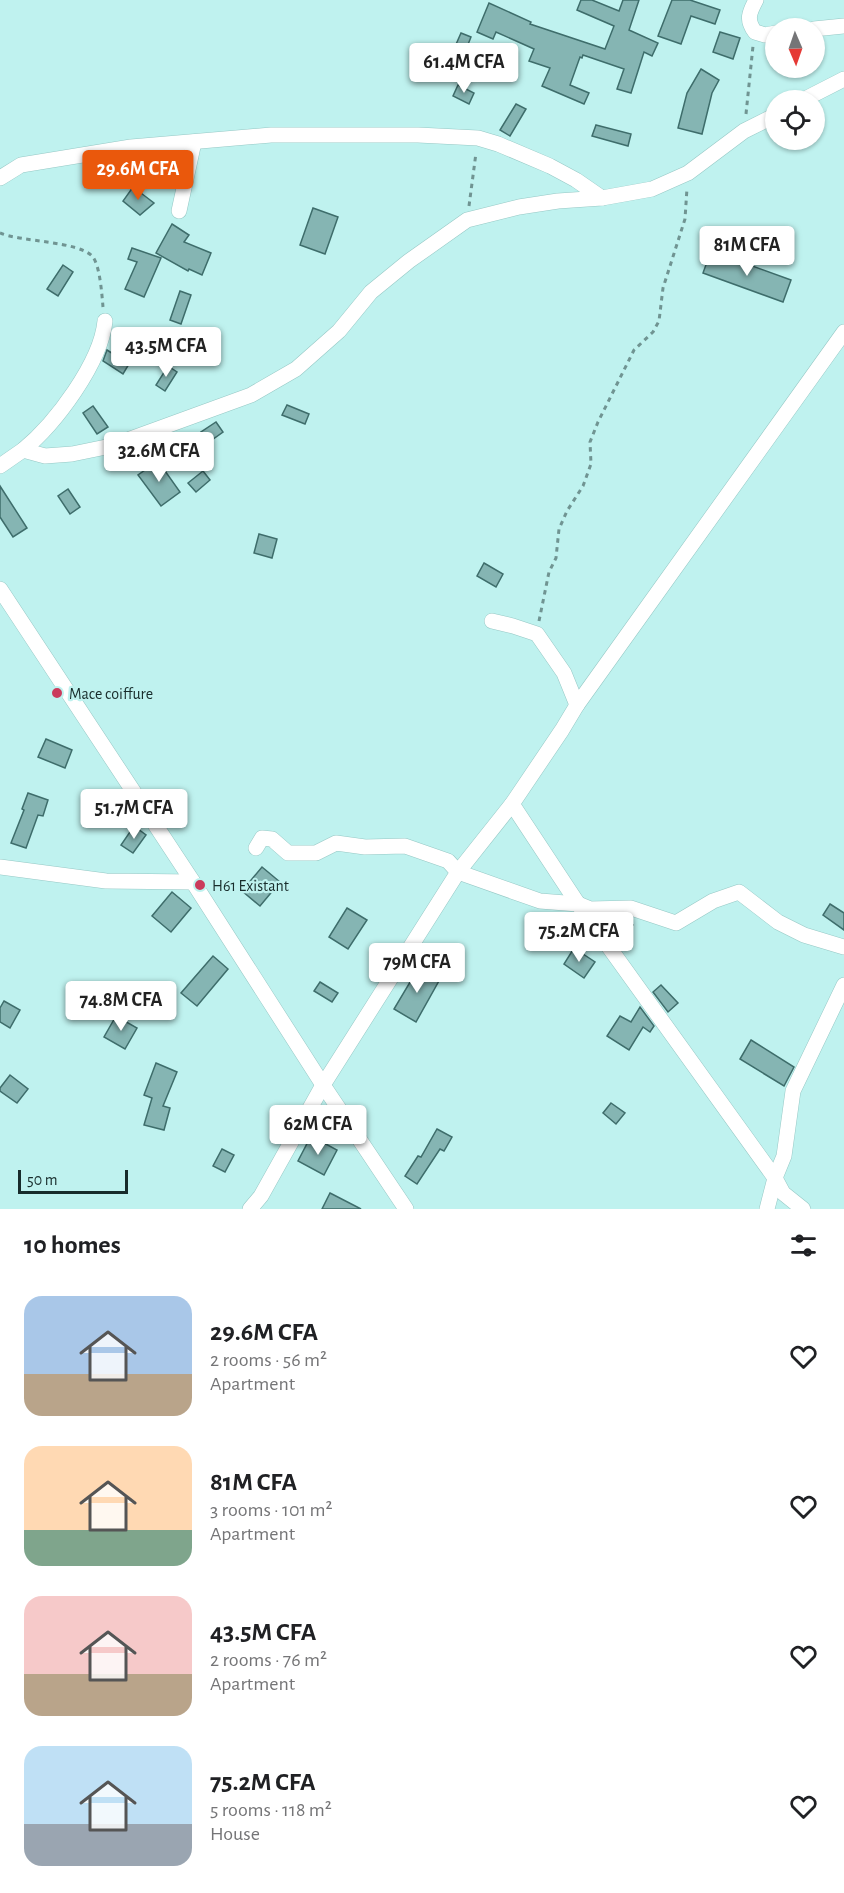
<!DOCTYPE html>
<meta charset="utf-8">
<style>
body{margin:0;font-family:"Alegreya Sans",sans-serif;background:#f2f2f2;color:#202124;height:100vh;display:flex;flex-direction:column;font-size:22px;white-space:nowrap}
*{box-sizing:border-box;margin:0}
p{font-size:20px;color:#757577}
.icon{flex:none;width:33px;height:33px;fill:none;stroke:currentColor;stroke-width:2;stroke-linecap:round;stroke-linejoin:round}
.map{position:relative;height:1209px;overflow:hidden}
.sheet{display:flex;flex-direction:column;background:#fff;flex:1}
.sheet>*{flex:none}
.needle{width:39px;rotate:178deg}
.buttons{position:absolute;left:765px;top:18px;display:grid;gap:12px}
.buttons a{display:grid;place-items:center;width:60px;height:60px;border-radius:50%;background:#fff;box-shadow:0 2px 4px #0004;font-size:30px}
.scale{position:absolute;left:18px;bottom:15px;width:110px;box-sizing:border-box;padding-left:6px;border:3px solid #182c2b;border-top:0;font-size:16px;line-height:21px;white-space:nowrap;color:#182c2b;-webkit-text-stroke:4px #bff2ef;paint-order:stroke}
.price{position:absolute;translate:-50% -51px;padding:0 14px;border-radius:6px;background:#fff;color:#222;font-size:20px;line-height:39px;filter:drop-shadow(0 2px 3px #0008)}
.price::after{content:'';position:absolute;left:50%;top:36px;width:18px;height:14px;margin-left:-9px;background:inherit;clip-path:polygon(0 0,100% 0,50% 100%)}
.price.current{background:#ea580c;color:#fff}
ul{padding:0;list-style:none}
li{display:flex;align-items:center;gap:18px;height:150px;padding:0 24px}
li span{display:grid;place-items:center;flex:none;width:168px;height:120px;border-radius:18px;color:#555}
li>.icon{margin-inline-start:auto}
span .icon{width:72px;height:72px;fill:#fffc;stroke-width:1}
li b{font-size:26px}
h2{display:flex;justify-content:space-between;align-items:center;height:72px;padding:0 24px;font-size:26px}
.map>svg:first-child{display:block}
</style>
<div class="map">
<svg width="844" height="1209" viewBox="0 0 844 1209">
<rect width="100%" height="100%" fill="#bff2ef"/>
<!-- building -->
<g fill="#85b5b3" stroke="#3e6d6b" stroke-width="1.5">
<path d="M 581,0 L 592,0 L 619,11 L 623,0 L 639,0 L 629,30 L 658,43 L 652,56 L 644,52 L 631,93 L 617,89 L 624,69 L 583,55 L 582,58 L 580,57 L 570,85 L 589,93 L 584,104 L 542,86 L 550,68 L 529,61 L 534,49 L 496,32 L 493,39 L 477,32 L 489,3 L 531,22 L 530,24 L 605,49 L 614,26 L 577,10 Z"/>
<path d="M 672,0 L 690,0 L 720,10 L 715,24 L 691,16 L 681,44 L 658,36 Z"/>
<path d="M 720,32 L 740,38 L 733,59 L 713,52 Z"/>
<path d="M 461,33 L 471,37 L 461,62 L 450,58 Z"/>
<path d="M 701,69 L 719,80 L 712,93 L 702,134 L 678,128 L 687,93 Z"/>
<path d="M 458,85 L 474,93 L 469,104 L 453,96 Z"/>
<path d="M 516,104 L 526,109 L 510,136 L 500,130 Z"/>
<path d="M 596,125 L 631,134 L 628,146 L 592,136 Z"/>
<path d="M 133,187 L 154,203 L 140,215 L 123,201 Z"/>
<path d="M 313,208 L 338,217 L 325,254 L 300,245 Z"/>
<path d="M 172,224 L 189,235 L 184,242 L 211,253 L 202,275 L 189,269 L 188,271 L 156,253 Z"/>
<path d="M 132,248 L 161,258 L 144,297 L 125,289 L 137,262 L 128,259 Z"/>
<path d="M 711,251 L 791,280 L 783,302 L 703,273 Z"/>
<path d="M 63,265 L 73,272 L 58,296 L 47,289 Z"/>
<path d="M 180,291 L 191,295 L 181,324 L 170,320 Z"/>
<path d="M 146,345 L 158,350 L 153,361 L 141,356 Z"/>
<path d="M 107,350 L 129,364 L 123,374 L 103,361 Z"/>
<path d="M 168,366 L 177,372 L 165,391 L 156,385 Z"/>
<path d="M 287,405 L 309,414 L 305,424 L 282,415 Z"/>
<path d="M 93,406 L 108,427 L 97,434 L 83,413 Z"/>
<path d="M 216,422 L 223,432 L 209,442 L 201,432 Z"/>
<path d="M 158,461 L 180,492 L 161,506 L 138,475 Z"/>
<path d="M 203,471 L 210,480 L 196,492 L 188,483 Z"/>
<path d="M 0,486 L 27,528 L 13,537 L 0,517 Z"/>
<path d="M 68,489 L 80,507 L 70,514 L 58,496 Z"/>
<path d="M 259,534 L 277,539 L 272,558 L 254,553 Z"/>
<path d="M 484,563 L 503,574 L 496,587 L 477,576 Z"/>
<path d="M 46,739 L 72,750 L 65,768 L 38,757 Z"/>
<path d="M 28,793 L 48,800 L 43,816 L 38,815 L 26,848 L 11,843 L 24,810 L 22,809 Z"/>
<path d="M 134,826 L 146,835 L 133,853 L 121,845 Z"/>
<path d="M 262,867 L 280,882 L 260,906 L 242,891 Z"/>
<path d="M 172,892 L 191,908 L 171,932 L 152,916 Z"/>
<path d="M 830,904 L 844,913 L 844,930 L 823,915 Z"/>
<path d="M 347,908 L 367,920 L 348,949 L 329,937 Z"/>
<path d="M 617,918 L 623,918 L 633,925 L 621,941 L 609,930 Z"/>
<path d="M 574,948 L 595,962 L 584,978 L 564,964 Z"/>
<path d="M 213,956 L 228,969 L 197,1006 L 181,993 Z"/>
<path d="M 419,967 L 440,979 L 416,1022 L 394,1009 Z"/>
<path d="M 320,982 L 338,993 L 332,1002 L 314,991 Z"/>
<path d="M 661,985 L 678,1003 L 668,1012 L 653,992 Z"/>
<path d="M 4,1001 L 20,1010 L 10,1028 L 0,1022 L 0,1008 Z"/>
<path d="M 640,1007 L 654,1026 L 650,1032 L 643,1027 L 629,1050 L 607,1036 L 620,1016 L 631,1022 Z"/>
<path d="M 116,1016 L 137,1028 L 125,1049 L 104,1037 Z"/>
<path d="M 751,1040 L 794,1067 L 784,1086 L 740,1059 Z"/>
<path d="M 156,1063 L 177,1072 L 163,1106 L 170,1108 L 164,1130 L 144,1125 L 152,1098 L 144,1095 Z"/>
<path d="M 10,1075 L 28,1089 L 17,1103 L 0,1091 L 0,1088 Z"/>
<path d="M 611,1103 L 625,1113 L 616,1124 L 603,1113 Z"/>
<path d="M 437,1129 L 452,1137 L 444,1151 L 440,1149 L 417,1184 L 405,1176 L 418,1156 L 421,1157 Z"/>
<path d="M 311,1136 L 337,1150 L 324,1175 L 298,1161 Z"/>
<path d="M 222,1149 L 234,1155 L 225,1172 L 213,1166 Z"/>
<path d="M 330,1193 L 361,1209 L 322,1209 Z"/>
</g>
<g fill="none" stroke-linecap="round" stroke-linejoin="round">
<defs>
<g id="minor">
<path d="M 756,0 C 749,13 746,20 755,32 L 765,35 L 776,33"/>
<path d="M 814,29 L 844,26"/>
<path d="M 803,100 L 844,79"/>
<path d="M 0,178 L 21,165 L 131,147 L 271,135 L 418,135 L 478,138 L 498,144 L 550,166 L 576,180 L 602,198"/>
<path d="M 179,211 L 194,142"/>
<path d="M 23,450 C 55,424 101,363 105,321"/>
<path d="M 0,466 L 23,450 L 45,456 L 72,454 L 111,446 L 251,395 L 296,369 L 339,331 L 371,292 L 409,261 L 467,220 L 519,207 L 558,201 L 602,198 L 652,189 L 688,173 L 744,131 L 776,115"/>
<path d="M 0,589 L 193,882 L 323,1085 L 406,1209"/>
<path d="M 492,621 L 513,626 L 537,634 L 564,673 L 577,705"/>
<path d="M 512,804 L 578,904 L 775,1178 L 783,1193 L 803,1209"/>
<path d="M 256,848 L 262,838 L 272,839 L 288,853 L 316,853 L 336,843 L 365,847 L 405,846 L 448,861 L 458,872 L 540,901 L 578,904 L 590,909 L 631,908 L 676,923 L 713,901 L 739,892 L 778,922 L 804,935 L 844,947"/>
<path d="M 0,867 L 106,881 L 193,882"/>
<path d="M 250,1209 L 261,1196 L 323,1085 L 458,872 L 512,804 L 562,730 L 577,705 L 844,332"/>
<path d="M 767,1209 L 775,1178 L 784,1156 L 793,1091 L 844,985"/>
</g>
</defs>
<!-- minor casing -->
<use href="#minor" stroke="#96c8c5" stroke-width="16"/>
<!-- path -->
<g stroke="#709492" stroke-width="3" stroke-dasharray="4.5 4.5" stroke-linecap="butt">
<path d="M 746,114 L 753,46"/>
<path d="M 469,206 L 476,153"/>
<path d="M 0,233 C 22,242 77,241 92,256 C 100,264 102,296 103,307"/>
<path d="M 539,621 L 549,572 L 556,558 L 559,529 L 567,511 L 583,486 L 591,464 L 590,442 L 598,422 L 634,350 L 653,332 L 659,321 L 663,288 L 685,219 L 687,188"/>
</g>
<!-- minor -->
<use href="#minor" stroke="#fff" stroke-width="15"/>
</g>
<!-- markers -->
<g fill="#ca3b5c" stroke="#bff2ef" stroke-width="2">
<circle cx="57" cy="693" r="6"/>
<circle cx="200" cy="885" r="6"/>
</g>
<g text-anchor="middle" stroke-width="4.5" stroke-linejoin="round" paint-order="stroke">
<!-- poi labels -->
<g font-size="16" fill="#182c2b" stroke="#bff2ef" text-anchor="start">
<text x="69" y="699">Mace coiffure</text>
<text x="212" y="891">H61 Existant</text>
</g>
</g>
</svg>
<div class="buttons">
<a><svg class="needle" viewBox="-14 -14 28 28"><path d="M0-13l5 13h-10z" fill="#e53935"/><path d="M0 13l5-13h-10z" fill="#757577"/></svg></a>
<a><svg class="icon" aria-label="locate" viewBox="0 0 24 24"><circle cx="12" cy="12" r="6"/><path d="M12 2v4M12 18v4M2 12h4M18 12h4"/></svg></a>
</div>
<div class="scale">50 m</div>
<b class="price" style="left:464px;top:94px">61.4M CFA</b>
<b class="price current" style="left:138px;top:201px">29.6M CFA</b>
<b class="price" style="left:747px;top:277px">81M CFA</b>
<b class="price" style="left:166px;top:378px">43.5M CFA</b>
<b class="price" style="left:159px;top:483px">32.6M CFA</b>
<b class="price" style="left:134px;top:840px">51.7M CFA</b>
<b class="price" style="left:579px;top:963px">75.2M CFA</b>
<b class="price" style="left:417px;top:994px">79M CFA</b>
<b class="price" style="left:121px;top:1032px">74.8M CFA</b>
<b class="price" style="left:318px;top:1156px">62M CFA</b>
</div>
<section class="sheet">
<h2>10 homes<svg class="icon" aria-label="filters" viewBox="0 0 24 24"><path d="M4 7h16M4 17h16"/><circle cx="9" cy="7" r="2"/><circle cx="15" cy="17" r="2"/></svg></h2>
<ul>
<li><span style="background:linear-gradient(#a9c7e8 65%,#b9a48a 0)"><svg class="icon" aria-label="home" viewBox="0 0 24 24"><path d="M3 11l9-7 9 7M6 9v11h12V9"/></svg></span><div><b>29.6M CFA</b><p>2 rooms · 56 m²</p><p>Apartment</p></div><svg class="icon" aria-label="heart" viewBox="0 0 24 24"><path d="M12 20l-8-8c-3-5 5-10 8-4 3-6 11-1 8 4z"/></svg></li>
<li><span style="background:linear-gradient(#ffd9b3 70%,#7fa58c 0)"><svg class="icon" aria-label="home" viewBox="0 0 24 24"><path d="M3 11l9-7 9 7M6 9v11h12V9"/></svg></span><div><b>81M CFA</b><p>3 rooms · 101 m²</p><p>Apartment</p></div><svg class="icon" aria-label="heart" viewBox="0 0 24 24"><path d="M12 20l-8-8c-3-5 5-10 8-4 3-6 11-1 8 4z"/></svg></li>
<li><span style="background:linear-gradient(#f6c9c9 65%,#b9a48a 0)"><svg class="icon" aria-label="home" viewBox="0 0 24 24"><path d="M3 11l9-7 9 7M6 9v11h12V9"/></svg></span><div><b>43.5M CFA</b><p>2 rooms · 76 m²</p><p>Apartment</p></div><svg class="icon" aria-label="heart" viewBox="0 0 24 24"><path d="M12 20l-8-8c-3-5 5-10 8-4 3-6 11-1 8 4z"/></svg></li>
<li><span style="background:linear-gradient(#bfe0f5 65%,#9aa5b1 0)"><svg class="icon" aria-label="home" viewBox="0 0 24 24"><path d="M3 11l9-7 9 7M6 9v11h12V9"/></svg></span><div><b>75.2M CFA</b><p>5 rooms · 118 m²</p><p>House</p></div><svg class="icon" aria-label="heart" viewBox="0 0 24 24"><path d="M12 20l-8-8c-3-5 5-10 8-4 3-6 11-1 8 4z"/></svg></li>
</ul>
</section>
